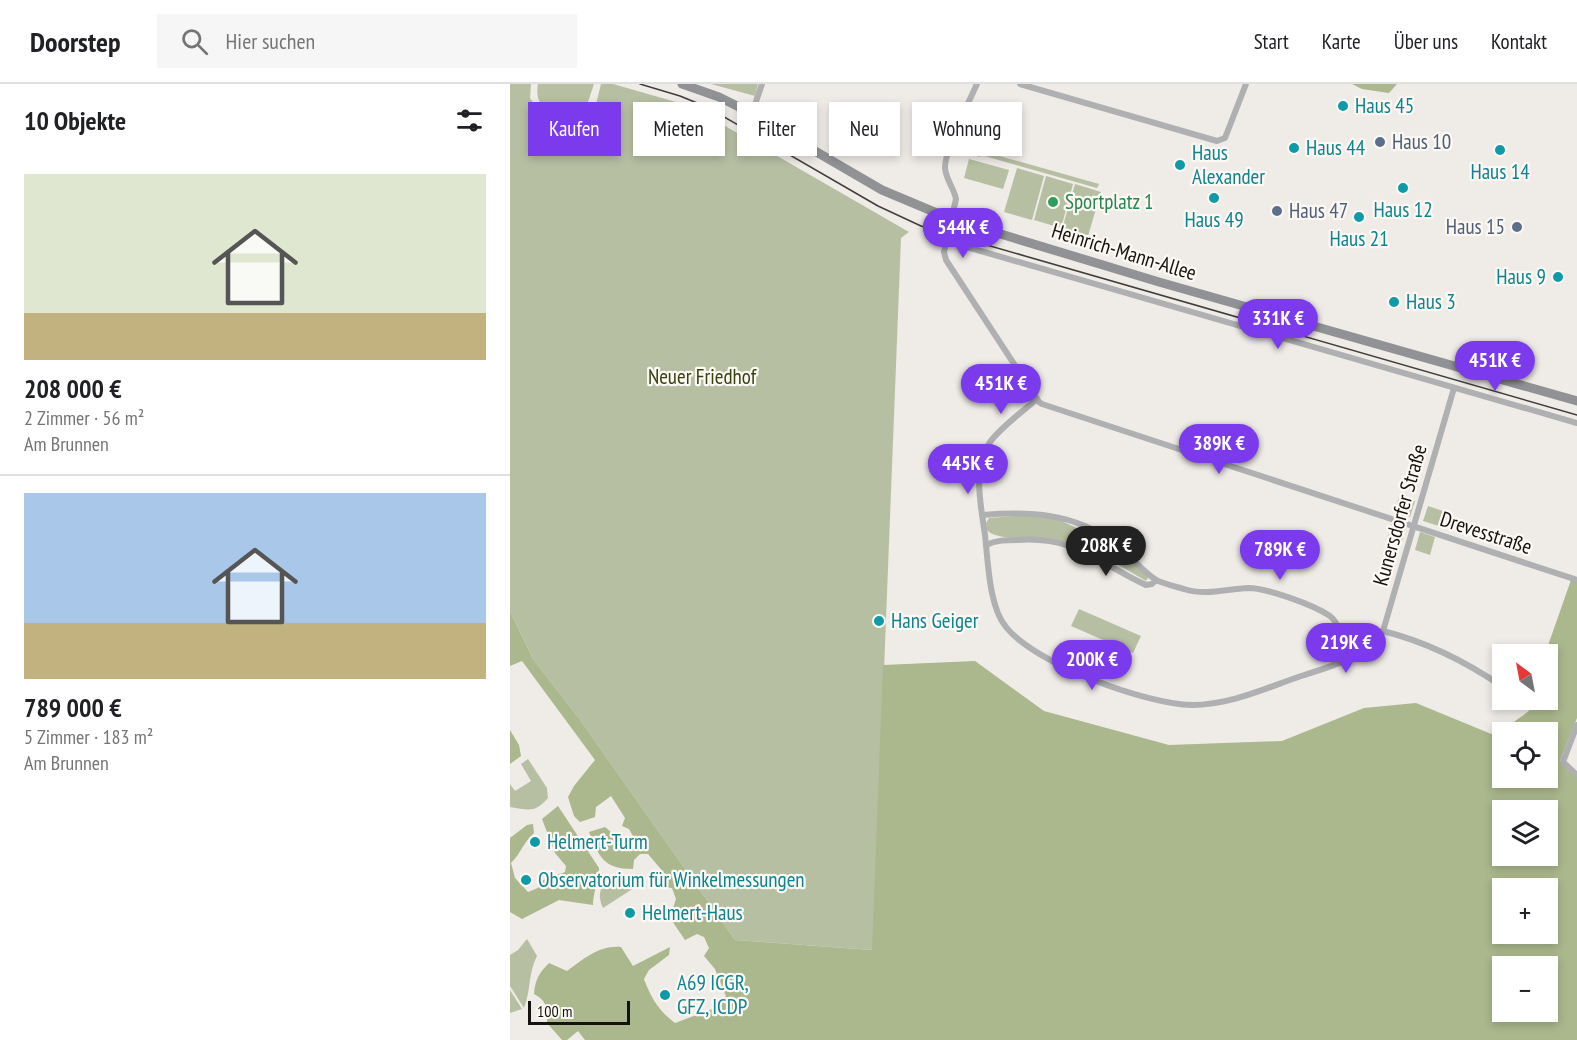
<!DOCTYPE html>
<html lang="de">
<meta charset="utf-8">
<style>
body{margin:0;font-family:"PT Sans Narrow",sans-serif;background:#f6f6f6;color:#202124;height:100vh;display:flex;flex-direction:column;font-size:22px;white-space:nowrap}
*{box-sizing:border-box;margin:0}
p{font-size:20px;color:#757577}
.icon{flex:none;width:33px;height:33px;fill:none;stroke:currentColor;stroke-width:2;stroke-linecap:round;stroke-linejoin:round}
.map{position:relative;flex:1;overflow:hidden}
.side{display:flex;flex-direction:column;background:#fff;width:510px}
.side>*{flex:none}
.top-card{position:absolute;left:18px;top:18px;width:570px;height:54px;display:flex;gap:12px}
.needle{width:39px;rotate:328deg}
.buttons{position:absolute;left:982px;top:560px;display:grid;gap:12px}
.buttons a{display:grid;place-items:center;width:66px;height:66px;border-radius:0px;background:#fff;box-shadow:0 3px 9px #0003;font-size:30px}
.scale{position:absolute;left:18px;bottom:15px;width:102px;box-sizing:border-box;padding-left:6px;border:3px solid #141312;border-top:0;font-size:16px;line-height:21px;white-space:nowrap;color:#141312;-webkit-text-stroke:4px #fcf9f5;paint-order:stroke}
.price{position:absolute;translate:-50% -51px;padding:0 14px;border-radius:21px;background:#7c3aed;color:#fff;font-size:20px;line-height:39px;filter:drop-shadow(0 2px 3px #0008)}
.price::after{content:'';position:absolute;left:50%;top:36px;width:18px;height:14px;margin-left:-9px;background:inherit;clip-path:polygon(0 0,100% 0,50% 100%)}
.price.current{background:#222;color:#fff}
ul{padding:0;list-style:none}
li{display:grid;align-content:center;gap:12px;height:318px;padding:0 24px}
li+li{border-top:2px solid #e0e0e0}
li span{display:grid;place-items:center;height:186px;border-radius:0px;color:#555}
li>.icon{margin-inline-start:auto}
span .icon{width:108px;height:108px;fill:#fffc;stroke-width:1}
li b{font-size:26px}
h2{display:flex;justify-content:space-between;align-items:center;height:72px;padding:0 24px;font-size:26px}
.tag{padding:0 21px;border-radius:0px;background:#fff;box-shadow:0 3px 9px #0003;font-size:21px;line-height:54px}
.tag.current{background:#7c3aed;color:#fff}
header{display:flex;align-items:center;gap:36px;box-sizing:border-box;height:84px;padding:0 30px;background:#fff;border-bottom:2px solid #e0e0e0}
header strong{font-size:28px}
nav{display:flex;gap:33px;margin-inline-start:auto;font-size:21px}
.search{width:420px;height:54px;background:#f6f6f6;display:flex;align-items:center;gap:15px;box-sizing:border-box;padding:0 21px;border-radius:0px;color:#757577;font-size:22px}
main{display:flex;flex:1;min-height:0}
.map>svg:first-child{display:block}
</style>
<header>
<strong>Doorstep</strong>
<div class="search"><svg class="icon" aria-label="search" viewBox="0 0 24 24"><circle cx="10" cy="10" r="6"/><path d="M15 15l6 6"/></svg>Hier suchen</div>
<nav><a>Start</a><a>Karte</a><a>Über uns</a><a>Kontakt</a></nav>
</header>
<main>
<section class="side">
<h2>10 Objekte<svg class="icon" aria-label="filters" viewBox="0 0 24 24"><path d="M4 7h16M4 17h16"/><circle cx="9" cy="7" r="2"/><circle cx="15" cy="17" r="2"/></svg></h2>
<ul>
<li><span style="background:linear-gradient(#dfe7d0 75%,#c2b280 0)"><svg class="icon" aria-label="home" viewBox="0 0 24 24"><path d="M3 11l9-7 9 7M6 9v11h12V9"/></svg></span><div><b>208 000 €</b><p>2 Zimmer · 56 m²</p><p>Am Brunnen</p></div></li>
<li><span style="background:linear-gradient(#a9c7e8 70%,#c2b280 0)"><svg class="icon" aria-label="home" viewBox="0 0 24 24"><path d="M3 11l9-7 9 7M6 9v11h12V9"/></svg></span><div><b>789 000 €</b><p>5 Zimmer · 183 m²</p><p>Am Brunnen</p></div></li>
</ul>
</section>
<div class="map">
<svg width="1067" height="956" viewBox="0 0 1067 956">
<rect width="100%" height="100%" fill="#efebe7"/>
<!-- green -->
<g fill="#b7bfa3">
<path d="M 0,0 L 21,0 L 20,14 L 32,31 L 42,36 L 38,48 L 46,50 L 48,47 L 83,36 L 80,31 L 85,24 L 91,0 L 103,0 L 173,20 L 196,31 L 399,148 L 391,154 L 363,866 L 225,856 L 68,633 L 23,575 L 0,527 Z"/>
<path d="M 28,0 L 84,0 L 76,24 C 56,40 22,31 28,0 Z"/>
<path d="M 201,0 L 248,0 L 245,12 Z"/>
<path d="M 463,62 L 472,65 L 472,67 L 589,100 L 587,104 L 471,71 L 470,73 L 461,70 Z"/>
<path d="M 459,75 L 499,86 L 493,105 L 454,94 Z"/>
<path d="M 507,84 L 534,92 L 522,136 L 494,128 Z"/>
<path d="M 536,92 L 563,100 L 551,144 L 524,136 Z"/>
<path d="M 565,100 L 591,108 L 578,152 L 552,145 Z"/>
<path d="M 889,413 L 905,417 L 900,433 L 884,429 Z"/>
<path d="M 918,422 L 933,427 L 929,442 L 913,437 Z"/>
<path d="M 518,431 L 547,435 L 600,459 L 639,492 L 636,497 C 605,479 576,459 540,455 C 524,454 486,457 477,446 L 476,439 L 479,434 Z"/>
<path d="M 882,439 L 896,443 L 891,460 L 877,456 Z"/>
<path d="M 910,448 L 925,453 L 920,471 L 905,466 Z"/>
<path d="M 569,525 L 631,552 L 623,569 L 561,542 Z"/>
<path d="M 839,553 L 851,559 L 850,561 L 837,568 L 836,555 Z"/>
<path d="M 18,675 L 37,704 L 38,714 C 25,729 19,726 0,723 L 0,700 L 5,707 L 21,697 L 11,680 Z"/>
<path d="M 105,792 L 119,794 L 127,802 L 93,824 C 86,810 91,798 105,792 Z"/>
<path d="M 17,855 L 27,872 C 18,889 21,907 14,924 L 0,902 L 0,871 L 8,866 Z"/>
<path d="M 0,906 L 12,925 L 0,929 Z"/>
</g>
<!-- forest -->
<g fill="#abb78c" fill-rule="evenodd">
<path d="M 842,0 L 887,0 L 879,9 L 852,5 Z"/>
<path d="M 1061,496 L 1067,498 L 1067,634 L 1050,677 L 1067,693 L 1067,956 L 75,956 L 68,947 L 57,956 L 52,956 L 37,939 C 37,924 38,918 24,910 C 25,896 29,889 39,879 L 57,887 C 74,875 89,861 111,863 L 123,882 L 160,863 L 159,871 L 139,886 L 134,895 C 141,914 149,927 165,939 L 205,924 L 216,912 L 205,885 L 194,872 L 199,864 L 194,853 L 187,850 L 175,856 L 160,834 L 166,815 L 162,804 L 146,802 L 148,797 L 155,790 L 138,770 L 130,770 L 124,776 L 123,785 C 94,785 89,773 79,748 L 95,743 L 115,760 L 124,754 L 119,745 L 112,742 L 115,734 L 101,712 L 86,723 L 85,733 L 70,738 L 64,732 L 58,713 L 64,702 L 85,676 L 12,577 L 0,582 L 0,527 L 23,575 L 68,633 L 225,856 L 362,866 L 373,581 L 465,577 L 534,627 L 659,661 L 772,657 L 854,624 L 906,619 L 991,654 L 993,651 L 993,693 L 1038,693 L 1038,648 L 995,648 C 1002,635 1016,633 1026,619 L 1025,615 L 1038,615 L 1038,570 L 1035,570 ZM 993,726 L 1038,726 L 1038,771 L 993,771 ZM 993,804 L 1038,804 L 1038,849 L 993,849 ZM 993,882 L 1038,882 L 1038,927 L 993,927 Z"/>
<path d="M 0,646 L 9,661 L 11,672 L 0,680 Z"/>
<path d="M 48,722 L 89,784 C 89,797 83,808 83,821 L 49,816 L 12,835 L 0,828 L 0,754 L 17,741 L 23,740 L 24,749 C 12,760 12,768 1,779 L 5,794 L 18,808 L 28,804 L 33,796 L 55,788 L 56,782 L 45,769 L 32,735 Z"/>
</g>
<g fill="none" stroke-linecap="round" stroke-linejoin="round">
<!-- minor -->
<g stroke="#afb0b2" stroke-width="6">
<path d="M 467,0 C 459,17 434,68 435,84 C 436,96 444,104 446,115 L 434,168 L 436,176 L 529,318 L 532,320 L 1067,496"/>
<path d="M 510,0 L 707,57 L 715,54 L 736,0"/>
<path d="M 242,29 L 252,0"/>
<path d="M 436,157 L 1067,339"/>
<path d="M 527,315 C 512,328 492,342 480,358 C 462,384 471,422 475,451 C 478,477 479,523 496,543 C 525,580 635,620 682,621 C 720,621 756,604 791,592 C 822,582 853,574 873,547 L 944,304"/>
<path d="M 472,431 C 519,427 564,429 603,458 C 618,468 633,489 648,497 C 656,500 666,503 674,505 C 696,512 716,505 738,504 C 757,504 804,521 820,532 C 834,543 828,563 831,579"/>
<path d="M 476,461 C 486,456 496,456 508,456 C 565,452 588,479 636,501 L 642,500 L 646,496"/>
<path d="M 873,547 C 917,558 955,577 993,603"/>
<path d="M 1012,615 L 1019,619"/>
<path d="M 1067,641 L 1053,678 L 1067,691"/>
</g>
<!-- secondary -->
<path stroke="#919295" stroke-width="9" d="M 172,0 L 209,13 L 231,24 L 372,106 L 441,135 L 649,198 L 1067,317"/>
<!-- tram -->
<path stroke="#3f3e3c" stroke-width="1.5" d="M 130,0 L 170,12 L 197,23 L 368,122 L 411,142 L 1067,331"/>
</g>
<!-- markers -->
<g fill="#0f9aa8" stroke="#fcf9f5" stroke-width="2">
<circle cx="833" cy="22" r="6"/>
<circle cx="784" cy="64" r="6"/>
<circle cx="990" cy="66" r="6"/>
<circle cx="670" cy="81" r="6"/>
<circle cx="893" cy="104" r="6"/>
<circle cx="704" cy="114" r="6"/>
<circle cx="849" cy="133" r="6"/>
<circle cx="1048" cy="193" r="6"/>
<circle cx="884" cy="218" r="6"/>
<circle cx="369" cy="537" r="6"/>
<circle cx="25" cy="758" r="6"/>
<circle cx="16" cy="796" r="6"/>
<circle cx="120" cy="829" r="6"/>
<circle cx="155" cy="911" r="6"/>
</g>
<g fill="#5c6f8a" stroke="#fcf9f5" stroke-width="2">
<circle cx="870" cy="58" r="6"/>
<circle cx="767" cy="127" r="6"/>
<circle cx="1007" cy="143" r="6"/>
</g>
<circle fill="#2e9e5b" stroke="#fcf9f5" stroke-width="2" cx="543" cy="118" r="6"/>
<g text-anchor="middle" stroke-width="4.5" stroke-linejoin="round" paint-order="stroke">
<!-- culture labels -->
<g font-size="21" fill="#0d838f" stroke="#fcf9f5" text-anchor="start">
<text x="845" y="29">Haus 45</text>
<text x="796" y="71">Haus 44</text>
<text x="682" y="76">Haus<tspan x="682" dy="24">Alexander</tspan></text>
<text x="990" y="95" text-anchor="middle">Haus 14</text>
<text x="893" y="133" text-anchor="middle">Haus 12</text>
<text x="704" y="143" text-anchor="middle">Haus 49</text>
<text x="849" y="162" text-anchor="middle">Haus 21</text>
<text x="1036" y="200" text-anchor="end">Haus 9</text>
<text x="896" y="225">Haus 3</text>
<text x="381" y="544">Hans Geiger</text>
<text x="37" y="765">Helmert-Turm</text>
<text x="28" y="803">Observatorium für Winkelmessungen</text>
<text x="132" y="836">Helmert-Haus</text>
<text x="167" y="906">A69 ICGR,<tspan x="167" dy="24">GFZ, ICDP</tspan></text>
</g>
<!-- service labels -->
<g font-size="21" fill="#4e5e75" stroke="#fcf9f5" text-anchor="start">
<text x="882" y="65">Haus 10</text>
<text x="779" y="134">Haus 47</text>
<text x="995" y="150" text-anchor="end">Haus 15</text>
</g>
<!-- leisure labels -->
<g font-size="21" fill="#27864d" stroke="#fcf9f5" text-anchor="start">
<text x="555" y="125">Sportplatz 1</text>
</g>
<!-- street labels -->
<g font-size="21" fill="#141312" stroke="#fcf9f5">
<text transform="translate(614 168) rotate(17)" y="7">Heinrich-Mann-Allee</text>
<text transform="translate(890 431) rotate(-74)" y="7">Kunersdorfer Straße</text>
<text transform="translate(976 449) rotate(18)" y="7">Drevesstraße</text>
</g>
<!-- park labels -->
<g font-size="21" fill="#374110" stroke="#fcf9f5">
<text x="192" y="300">Neuer Friedhof</text>
</g>
</g>
</svg>
<div class="buttons">
<a><svg class="needle" viewBox="-14 -14 28 28"><path d="M0-13l5 13h-10z" fill="#e53935"/><path d="M0 13l5-13h-10z" fill="#757577"/></svg></a>
<a><svg class="icon" aria-label="locate" viewBox="0 0 24 24"><circle cx="12" cy="12" r="6"/><path d="M12 2v4M12 18v4M2 12h4M18 12h4"/></svg></a>
<a><svg class="icon" aria-label="layers" viewBox="0 0 24 24"><path d="M12 4l9 5-9 5-9-5zM3 14l9 5 9-5"/></svg></a>
<a>+</a>
<a>−</a>
</div>
<div class="scale">100 m</div>
<b class="price" style="left:453px;top:175px">544K €</b>
<b class="price" style="left:768px;top:266px">331K €</b>
<b class="price" style="left:985px;top:308px">451K €</b>
<b class="price" style="left:491px;top:331px">451K €</b>
<b class="price" style="left:709px;top:391px">389K €</b>
<b class="price" style="left:458px;top:411px">445K €</b>
<b class="price current" style="left:596px;top:493px">208K €</b>
<b class="price" style="left:770px;top:497px">789K €</b>
<b class="price" style="left:836px;top:590px">219K €</b>
<b class="price" style="left:582px;top:607px">200K €</b>
<div class="top-card">
<a class="tag current">Kaufen</a>
<a class="tag">Mieten</a>
<a class="tag">Filter</a>
<a class="tag">Neu</a>
<a class="tag">Wohnung</a>
</div>
</div>
</main>
